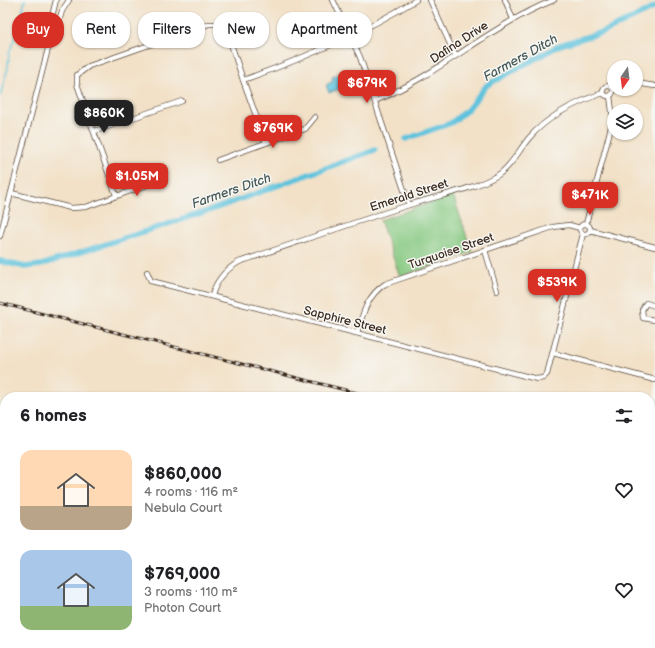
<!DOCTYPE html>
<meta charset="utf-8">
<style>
body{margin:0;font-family:"Balsamiq Sans",sans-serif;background:#f2f2f2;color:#202124;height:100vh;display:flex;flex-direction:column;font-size:15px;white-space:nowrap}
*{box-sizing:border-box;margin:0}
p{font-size:13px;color:#757577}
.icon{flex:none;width:22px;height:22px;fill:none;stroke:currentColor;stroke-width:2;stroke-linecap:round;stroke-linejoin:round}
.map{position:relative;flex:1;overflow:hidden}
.details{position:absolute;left:0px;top:392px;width:655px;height:256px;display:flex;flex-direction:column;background:#fff;border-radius:16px 16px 0 0;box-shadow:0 1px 3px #0004}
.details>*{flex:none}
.hud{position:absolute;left:12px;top:12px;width:400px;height:36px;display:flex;gap:8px}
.needle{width:26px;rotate:194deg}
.controls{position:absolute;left:607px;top:60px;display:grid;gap:8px}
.controls a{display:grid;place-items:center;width:36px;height:36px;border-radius:50%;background:#fff;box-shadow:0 1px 3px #0004;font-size:20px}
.price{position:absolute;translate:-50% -34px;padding:0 9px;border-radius:8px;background:#d93025;color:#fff;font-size:13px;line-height:26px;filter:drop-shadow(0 1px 2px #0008)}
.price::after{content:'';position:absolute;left:50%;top:24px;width:12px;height:9px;margin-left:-6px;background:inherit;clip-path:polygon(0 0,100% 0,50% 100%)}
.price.active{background:#222;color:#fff}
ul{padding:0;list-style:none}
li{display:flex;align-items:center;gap:12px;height:100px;padding:0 20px}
li span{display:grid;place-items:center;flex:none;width:112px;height:80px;border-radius:12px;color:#555}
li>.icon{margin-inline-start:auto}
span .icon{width:48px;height:48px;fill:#fffc;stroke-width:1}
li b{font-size:17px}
h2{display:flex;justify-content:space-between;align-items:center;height:48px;padding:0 20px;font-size:17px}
.tag{padding:0 14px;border-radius:16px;background:#fff;box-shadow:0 1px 3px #0004;font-size:14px;line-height:36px}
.tag.active{background:#d93025;color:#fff}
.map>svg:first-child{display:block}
</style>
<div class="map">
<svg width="655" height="648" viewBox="0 0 655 648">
<rect width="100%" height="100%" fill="#f6f6f2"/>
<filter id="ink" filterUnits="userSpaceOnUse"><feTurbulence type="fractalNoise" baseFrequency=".025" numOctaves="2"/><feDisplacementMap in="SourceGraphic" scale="8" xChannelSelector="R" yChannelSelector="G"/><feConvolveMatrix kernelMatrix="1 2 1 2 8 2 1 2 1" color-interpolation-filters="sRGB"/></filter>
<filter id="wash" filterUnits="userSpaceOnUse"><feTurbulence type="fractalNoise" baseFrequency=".012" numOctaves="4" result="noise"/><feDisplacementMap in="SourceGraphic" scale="16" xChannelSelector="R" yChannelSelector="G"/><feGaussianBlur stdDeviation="0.9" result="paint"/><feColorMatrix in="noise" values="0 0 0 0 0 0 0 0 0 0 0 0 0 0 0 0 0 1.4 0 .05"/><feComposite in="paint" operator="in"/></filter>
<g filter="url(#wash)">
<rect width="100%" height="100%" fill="#f2e1c7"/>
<!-- industrial -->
<path fill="#d1bfbd" d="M 650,524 L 655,525 L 655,648 L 527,648 L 528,643 L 650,643 Z"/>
<!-- green -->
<path fill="#87c982" stroke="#617a50" d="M 453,195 L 472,252 L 400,277 L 380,220 Z"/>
<!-- water -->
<path fill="#5fc3dd" stroke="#4d767e" d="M 341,73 L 345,82 L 338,85 L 339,89 L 329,93 L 326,85 L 333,81 L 332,77 Z"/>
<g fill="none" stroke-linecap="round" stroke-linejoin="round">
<!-- stream -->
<path stroke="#5fc3dd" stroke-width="1.5" d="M 0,96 L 8,68 L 9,53 L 18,29 L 25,0"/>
<!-- canal -->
<g stroke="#5fc3dd" stroke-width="5.5">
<path d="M 406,139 L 451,123 L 467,110 L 487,85 L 560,45 L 606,31 L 655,7"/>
<path d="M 0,261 L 25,267 L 41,265 L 211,210 L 375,150"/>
</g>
</g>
</g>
<g filter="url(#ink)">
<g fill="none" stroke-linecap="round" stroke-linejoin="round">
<defs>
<g id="minor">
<path d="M 333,0 L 360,57 L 409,205"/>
<path d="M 430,0 L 455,55"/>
<path d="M 505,0 L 513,19"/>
<path d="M 50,41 L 48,33 L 56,0"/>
<path d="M 243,80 C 303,59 362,33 416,0"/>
<path d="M 636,83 L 655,86"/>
<circle cx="608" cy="91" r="5"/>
<path d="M 375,101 C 439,75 489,26 554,0"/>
<path d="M 95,131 L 182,101"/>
<path d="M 218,160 L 305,129 L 315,117"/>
<path d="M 11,193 L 71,208 L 86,207 L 153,183"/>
<path d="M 116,195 L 77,84 L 77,75 L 89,66 L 209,24 L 220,24 L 226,29 L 243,80 L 266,143"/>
<circle cx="585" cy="229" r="5"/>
<path d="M 586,224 L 613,119 L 610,96"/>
<path d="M 590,230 L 655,247"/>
<path d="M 0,236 L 50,41 L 55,35 L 62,11 L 69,0"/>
<path d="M 485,250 L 497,291"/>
<path d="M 147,272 L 151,281 L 537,379 L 543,378 L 547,374 L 583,234"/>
<path d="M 212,296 C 216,280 225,270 239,262 C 296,243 352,223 409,205 C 436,196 473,190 498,175 C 511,167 519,150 529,138 C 548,116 576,102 603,93"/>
<path d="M 655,306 L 646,303 L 642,310 L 643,318 L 655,320"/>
<path d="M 357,333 C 363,313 367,296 385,284 L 553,227 L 569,225 L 580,228"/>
<path d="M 553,353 L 655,380"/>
<path d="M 132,397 L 142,397"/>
<path d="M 121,643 L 124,648"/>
<path d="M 194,643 L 196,648"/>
<path d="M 295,643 L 306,648"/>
</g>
</defs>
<!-- minor casing -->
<use href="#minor" stroke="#564537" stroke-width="6"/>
<!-- minor -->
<use href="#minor" stroke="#fff" stroke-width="4.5"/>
<defs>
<g id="rail">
<path d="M 0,303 L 373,397"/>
<path d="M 650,467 L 655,468"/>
</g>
</defs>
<!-- rail casing -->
<use href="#rail" stroke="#3b2a1e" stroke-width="3"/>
<!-- rail -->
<use href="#rail" stroke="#f6f6f2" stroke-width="1.5" stroke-dasharray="4.5" stroke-linecap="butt"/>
</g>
</g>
<g text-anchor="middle" stroke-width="3" stroke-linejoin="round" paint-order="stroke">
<!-- street labels -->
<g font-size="12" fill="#3b2a1e" stroke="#f6f6f2">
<text transform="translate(459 42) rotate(-33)" y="4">Dafina Drive</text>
<text transform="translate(409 195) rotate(-18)" y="4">Emerald Street</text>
<text transform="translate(451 251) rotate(-19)" y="4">Turquoise Street</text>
<text transform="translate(345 320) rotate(14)" y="4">Sapphire Street</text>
</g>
<!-- water labels -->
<g font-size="13" font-style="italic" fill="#465857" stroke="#f6f6f2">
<text transform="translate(520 57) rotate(-29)" y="5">Farmers Ditch</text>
<text transform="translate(231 190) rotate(-19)" y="5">Farmers Ditch</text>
</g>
</g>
</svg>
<div class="controls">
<a><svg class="needle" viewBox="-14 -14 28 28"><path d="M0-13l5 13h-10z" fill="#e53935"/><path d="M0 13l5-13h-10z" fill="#757577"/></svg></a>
<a><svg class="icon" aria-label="layers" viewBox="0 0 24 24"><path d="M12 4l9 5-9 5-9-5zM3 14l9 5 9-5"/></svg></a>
</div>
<b class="price" style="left:367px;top:104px">$679K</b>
<b class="price active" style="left:104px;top:134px">$860K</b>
<b class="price" style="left:273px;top:149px">$769K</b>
<b class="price" style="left:137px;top:197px">$1.05M</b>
<b class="price" style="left:590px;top:216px">$471K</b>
<b class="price" style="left:557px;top:303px">$539K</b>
<div class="hud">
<a class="tag active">Buy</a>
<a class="tag">Rent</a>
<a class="tag">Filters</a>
<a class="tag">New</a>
<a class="tag">Apartment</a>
</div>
<section class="details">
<h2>6 homes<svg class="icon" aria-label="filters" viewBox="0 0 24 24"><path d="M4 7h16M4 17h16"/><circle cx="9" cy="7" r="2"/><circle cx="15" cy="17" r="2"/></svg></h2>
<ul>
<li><span style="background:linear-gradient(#ffd9b3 70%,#b9a48a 0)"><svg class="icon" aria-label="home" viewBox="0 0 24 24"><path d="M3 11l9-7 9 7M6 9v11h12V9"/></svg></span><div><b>$860,000</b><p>4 rooms · 116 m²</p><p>Nebula Court</p></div><svg class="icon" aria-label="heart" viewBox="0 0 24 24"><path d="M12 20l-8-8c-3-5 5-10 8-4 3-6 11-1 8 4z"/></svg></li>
<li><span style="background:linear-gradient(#a9c7e8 70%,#8fb573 0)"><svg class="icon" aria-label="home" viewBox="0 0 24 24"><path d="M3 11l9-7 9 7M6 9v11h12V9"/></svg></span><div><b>$769,000</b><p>3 rooms · 110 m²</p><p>Photon Court</p></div><svg class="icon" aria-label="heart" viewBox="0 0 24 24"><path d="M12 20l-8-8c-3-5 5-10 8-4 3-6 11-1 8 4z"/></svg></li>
</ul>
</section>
</div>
